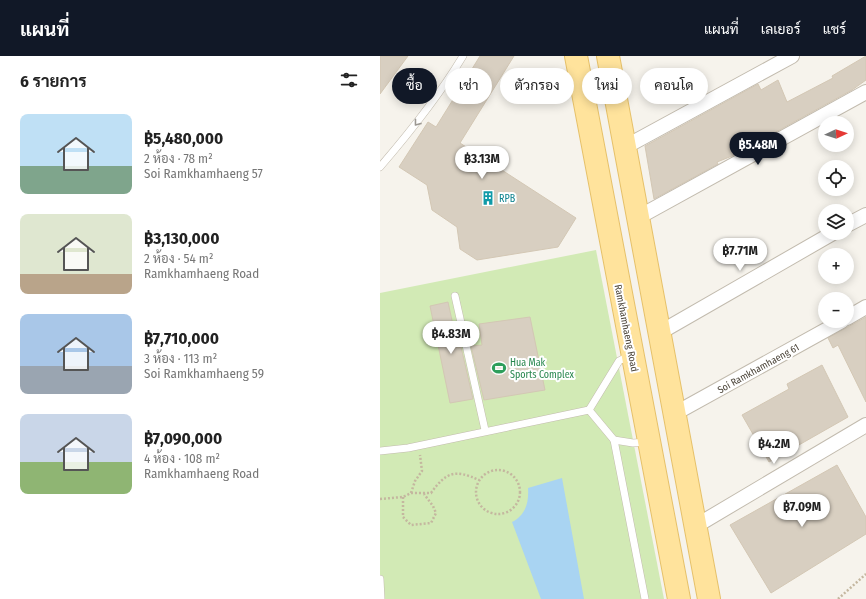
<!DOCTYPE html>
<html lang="th">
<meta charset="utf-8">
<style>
body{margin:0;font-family:"Fira Sans Condensed",Sarabun,sans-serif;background:#f2f2f2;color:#222;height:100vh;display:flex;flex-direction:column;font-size:15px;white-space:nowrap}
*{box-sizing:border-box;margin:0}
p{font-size:13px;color:#767676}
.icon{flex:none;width:22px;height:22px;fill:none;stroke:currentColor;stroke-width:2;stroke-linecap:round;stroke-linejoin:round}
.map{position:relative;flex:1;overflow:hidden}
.details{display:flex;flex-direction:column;background:#fff;width:380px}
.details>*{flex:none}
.banner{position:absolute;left:12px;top:12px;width:380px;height:36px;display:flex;gap:8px}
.needle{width:26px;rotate:86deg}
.controls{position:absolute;left:438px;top:60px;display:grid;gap:8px}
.controls a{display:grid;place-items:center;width:36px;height:36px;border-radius:50%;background:#fff;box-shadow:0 2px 10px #0003;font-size:20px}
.price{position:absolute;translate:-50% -34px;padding:0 9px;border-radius:14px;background:#fff;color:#222;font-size:13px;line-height:26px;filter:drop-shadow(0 1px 2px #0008)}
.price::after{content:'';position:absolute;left:50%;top:24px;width:12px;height:9px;margin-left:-6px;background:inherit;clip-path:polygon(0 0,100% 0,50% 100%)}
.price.current{background:#111827;color:#fff}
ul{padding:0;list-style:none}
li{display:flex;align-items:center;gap:12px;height:100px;padding:0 20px}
li span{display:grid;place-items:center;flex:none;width:112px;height:80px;border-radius:8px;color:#555}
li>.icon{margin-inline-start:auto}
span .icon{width:48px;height:48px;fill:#fffc;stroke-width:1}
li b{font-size:17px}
h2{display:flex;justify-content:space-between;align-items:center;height:48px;padding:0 20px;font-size:17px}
.pill{padding:0 14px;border-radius:18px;background:#fff;box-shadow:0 2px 10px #0003;font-size:14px;line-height:36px}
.pill.current{background:#111827;color:#fff}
header{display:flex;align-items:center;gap:24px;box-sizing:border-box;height:56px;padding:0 20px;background:#111827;color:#fff}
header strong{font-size:19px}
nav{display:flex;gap:22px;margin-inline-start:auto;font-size:14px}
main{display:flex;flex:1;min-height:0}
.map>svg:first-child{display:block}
</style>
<header>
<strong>แผนที่</strong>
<nav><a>แผนที่</a><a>เลเยอร์</a><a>แชร์</a></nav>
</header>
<main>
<section class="details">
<h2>6 รายการ<svg class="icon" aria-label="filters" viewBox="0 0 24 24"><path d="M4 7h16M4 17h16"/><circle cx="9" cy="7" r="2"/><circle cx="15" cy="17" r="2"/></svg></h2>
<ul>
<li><span style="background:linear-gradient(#bfe0f5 65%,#7fa58c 0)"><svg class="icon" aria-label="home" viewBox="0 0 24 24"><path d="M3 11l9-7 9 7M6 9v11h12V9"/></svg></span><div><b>฿5,480,000</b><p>2 ห้อง · 78 m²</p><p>Soi Ramkhamhaeng 57</p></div></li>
<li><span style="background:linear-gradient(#dfe7d0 75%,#b9a48a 0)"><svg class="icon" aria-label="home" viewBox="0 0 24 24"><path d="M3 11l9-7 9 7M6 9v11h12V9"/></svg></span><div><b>฿3,130,000</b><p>2 ห้อง · 54 m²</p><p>Ramkhamhaeng Road</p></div></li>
<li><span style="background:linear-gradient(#a9c7e8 65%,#9aa5b1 0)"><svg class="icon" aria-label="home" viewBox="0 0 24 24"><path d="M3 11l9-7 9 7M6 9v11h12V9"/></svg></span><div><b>฿7,710,000</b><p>3 ห้อง · 113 m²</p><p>Soi Ramkhamhaeng 59</p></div></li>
<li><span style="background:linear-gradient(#c9d6e8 60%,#8fb573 0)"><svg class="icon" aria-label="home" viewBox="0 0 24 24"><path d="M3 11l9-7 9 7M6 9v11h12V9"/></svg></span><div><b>฿7,090,000</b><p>4 ห้อง · 108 m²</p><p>Ramkhamhaeng Road</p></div></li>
</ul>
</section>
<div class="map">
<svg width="486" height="543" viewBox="0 0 486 543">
<rect width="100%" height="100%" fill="#f6f3ec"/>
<!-- green -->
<path fill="#d2eab5" d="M 216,194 L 284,543 L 0,543 L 0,237 Z"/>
<!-- water -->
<path fill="#a9d4f2" d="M 182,422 L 204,543 L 161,543 L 132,466 C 146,459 149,446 148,432 Z"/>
<!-- building -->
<g fill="#d8cfc1" stroke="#d3c7b4">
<path d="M 0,0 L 28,0 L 0,38 Z"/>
<path d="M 100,0 L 134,0 L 80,87 L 196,162 L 178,191 L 97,204 L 80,193 L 77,171 L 52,154 L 47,129 L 19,111 L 48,66 L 56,71 Z"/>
<path d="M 486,0 L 486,24 L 472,34 L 352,100 L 337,106 L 338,108 L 274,143 L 265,90 L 378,28 L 381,34 L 398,24 L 407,46 L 453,22 L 452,20 Z"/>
<path d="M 68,246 L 78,292 L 81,291 L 93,343 L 70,347 L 50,250 Z"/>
<path d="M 150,261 L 165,334 L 104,344 L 91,290 L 102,289 L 99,268 Z"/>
<path d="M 486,261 L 486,346 L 458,289 L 453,292 L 448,282 Z"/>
<path d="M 442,309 L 468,361 L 389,406 L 362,359 L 409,333 L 407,328 Z"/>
<path d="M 457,409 L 486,461 L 486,478 L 391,537 L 350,469 Z"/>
</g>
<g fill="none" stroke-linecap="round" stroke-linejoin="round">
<defs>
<g id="lane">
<path d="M 0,111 C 31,75 59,40 83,0"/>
<path d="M 75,240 L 105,374"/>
<path d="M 209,354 L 239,305 L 250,299"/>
<path d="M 234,384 L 265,543"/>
<path d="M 0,395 L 28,392 L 209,354 L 234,384 L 253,387 L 267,386"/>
<path d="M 0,523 L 1,543"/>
</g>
<g id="street">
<path d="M 245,91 L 412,0"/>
<path d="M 257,162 L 486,36"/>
<path d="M 467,169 L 486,159"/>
<path d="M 467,262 L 486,251"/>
<path d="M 279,277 L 453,177"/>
<path d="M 294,358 L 462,265"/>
<path d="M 314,471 L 486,369"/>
</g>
<g id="primary">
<path d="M 196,0 L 299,543"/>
<path d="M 228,0 L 329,543"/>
</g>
</defs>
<!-- lane casing -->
<use href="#lane" stroke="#c2bbae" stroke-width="8"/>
<!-- street casing -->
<use href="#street" stroke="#c2bbae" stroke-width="16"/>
<!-- primary casing -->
<use href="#primary" stroke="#e6c16a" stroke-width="24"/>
<!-- path -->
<g stroke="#c4b79f" stroke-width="2.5" stroke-dasharray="2 2" stroke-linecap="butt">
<circle cx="118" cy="436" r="22"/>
<path d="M 31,437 L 35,425 L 42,415 L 40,399"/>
<path d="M 23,441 L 23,461 L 31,469 L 51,467 L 56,457 L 53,450 L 44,438"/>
<path d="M 0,443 L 23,441 L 31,437 L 51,437 C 66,416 75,413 99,424"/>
<path d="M 458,543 L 486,518"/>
</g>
<!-- lane -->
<use href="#lane" stroke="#fff" stroke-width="7"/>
<!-- street -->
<use href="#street" stroke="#fff" stroke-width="14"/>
<!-- primary -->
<use href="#primary" stroke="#ffe39c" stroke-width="22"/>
</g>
<!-- one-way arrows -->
<defs><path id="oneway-chevron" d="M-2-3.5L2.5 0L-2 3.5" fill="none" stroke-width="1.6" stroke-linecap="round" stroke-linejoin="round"/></defs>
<use stroke="#9c9892" href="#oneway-chevron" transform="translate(37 67) rotate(128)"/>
<!-- icons -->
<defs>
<symbol id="building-bare" viewBox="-9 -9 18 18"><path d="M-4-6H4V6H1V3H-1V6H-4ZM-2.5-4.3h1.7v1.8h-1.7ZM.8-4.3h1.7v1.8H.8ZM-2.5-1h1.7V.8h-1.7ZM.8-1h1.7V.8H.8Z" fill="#0f9aa8" stroke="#fff" stroke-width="2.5" paint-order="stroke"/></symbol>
<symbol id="stadium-bare" viewBox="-9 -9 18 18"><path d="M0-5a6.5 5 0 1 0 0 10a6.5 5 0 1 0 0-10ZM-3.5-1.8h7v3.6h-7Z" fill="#2e9e5b" stroke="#fff" stroke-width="2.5" paint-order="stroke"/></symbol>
</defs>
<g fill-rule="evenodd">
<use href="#building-bare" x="98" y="132" width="20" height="20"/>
<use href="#stadium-bare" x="109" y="302" width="20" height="20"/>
</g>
<g text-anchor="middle" stroke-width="4" stroke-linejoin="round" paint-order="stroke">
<!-- culture labels -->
<g font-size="10" fill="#0d838f" stroke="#fff" text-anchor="start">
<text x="119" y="146">RPB</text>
</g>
<!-- street labels -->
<g font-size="10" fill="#4b4439" stroke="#fff">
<text transform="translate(247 272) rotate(79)" y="4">Ramkhamhaeng Road</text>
<text transform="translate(378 312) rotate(-29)" y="4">Soi Ramkhamhaeng 61</text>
</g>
<!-- leisure labels -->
<g font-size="10" fill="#27864d" stroke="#fff" text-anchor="start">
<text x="130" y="310">Hua Mak<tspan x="130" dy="12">Sports Complex</tspan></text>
</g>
</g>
</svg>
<div class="controls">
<a><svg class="needle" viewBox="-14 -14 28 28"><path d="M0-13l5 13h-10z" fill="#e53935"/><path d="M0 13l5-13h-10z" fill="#767676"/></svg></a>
<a><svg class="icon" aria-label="locate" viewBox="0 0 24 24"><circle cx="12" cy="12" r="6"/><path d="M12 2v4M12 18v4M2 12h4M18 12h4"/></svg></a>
<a><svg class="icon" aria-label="layers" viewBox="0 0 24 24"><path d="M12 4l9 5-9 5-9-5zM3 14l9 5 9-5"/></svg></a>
<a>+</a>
<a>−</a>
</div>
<b class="price current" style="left:378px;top:110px">฿5.48M</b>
<b class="price" style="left:102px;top:124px">฿3.13M</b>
<b class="price" style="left:360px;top:216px">฿7.71M</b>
<b class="price" style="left:71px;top:299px">฿4.83M</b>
<b class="price" style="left:394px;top:409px">฿4.2M</b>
<b class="price" style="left:422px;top:472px">฿7.09M</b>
<div class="banner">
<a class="pill current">ซื้อ</a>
<a class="pill">เช่า</a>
<a class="pill">ตัวกรอง</a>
<a class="pill">ใหม่</a>
<a class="pill">คอนโด</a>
</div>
</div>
</main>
